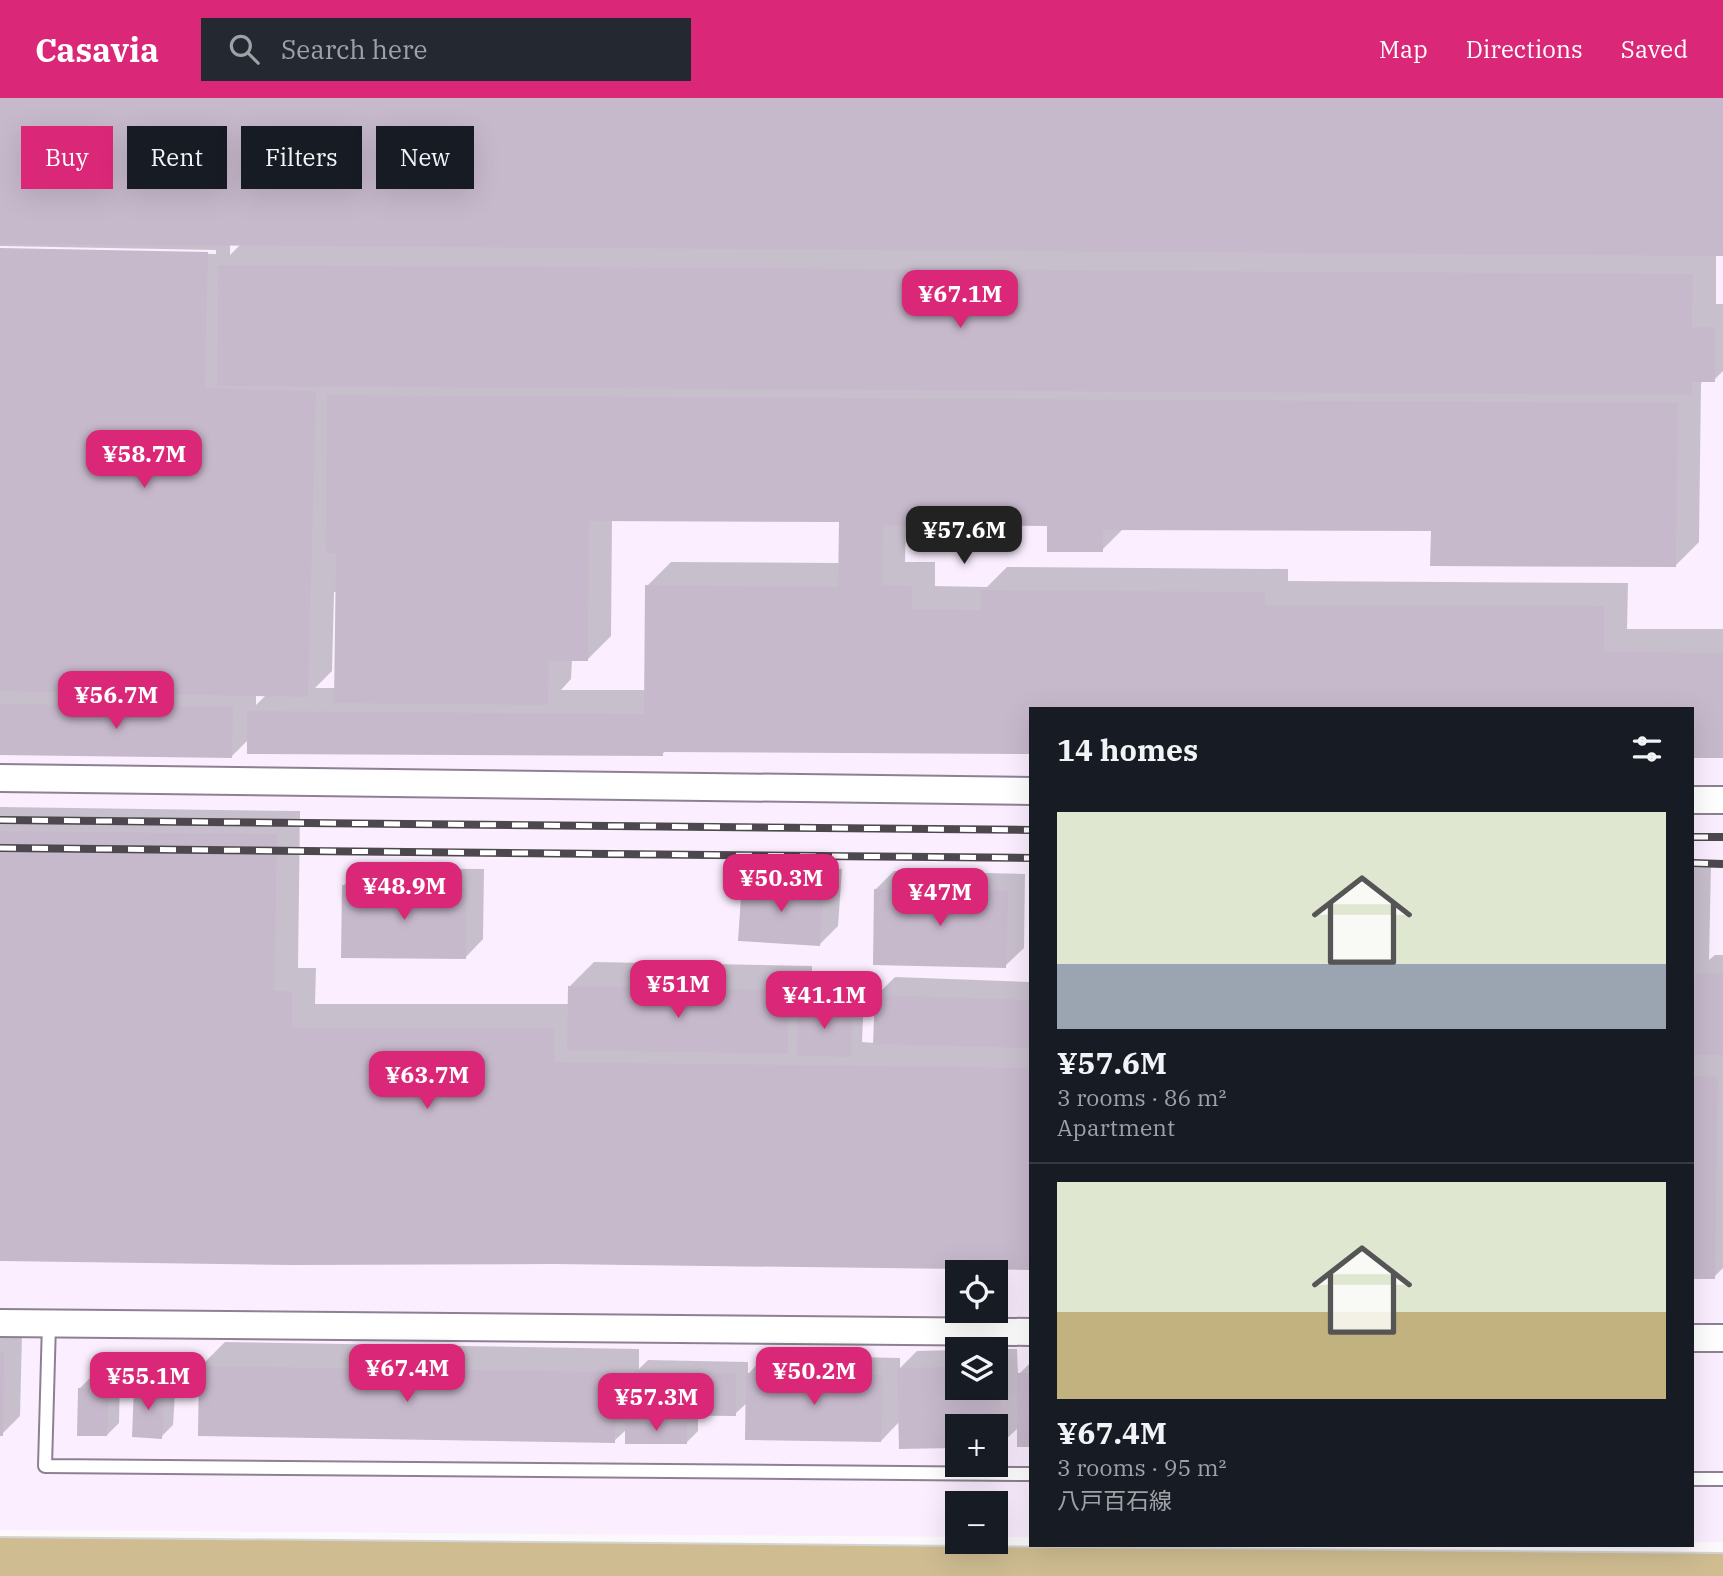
<!DOCTYPE html>
<meta charset="utf-8">
<style>
body{margin:0;font-family:"IBM Plex Serif","Noto Sans JP",serif;background:#242831;color:#f1f3f6;height:100vh;display:flex;flex-direction:column;font-size:26px;white-space:nowrap}
*{box-sizing:border-box;margin:0}
p{font-size:23px;color:#9ea1a6}
.icon{flex:none;width:38px;height:38px;fill:none;stroke:currentColor;stroke-width:2;stroke-linecap:round;stroke-linejoin:round}
.map{position:relative;flex:1;overflow:hidden}
.details{position:absolute;left:1029px;top:609px;width:665px;height:840px;display:flex;flex-direction:column;background:#171b24;border-radius:0px;box-shadow:0 7px 28px #0002}
.details>*{flex:none}
.top-card{position:absolute;left:21px;top:28px;width:665px;height:63px;display:flex;gap:14px}
.controls{position:absolute;left:945px;top:1162px;display:grid;gap:14px}
.controls a{display:grid;place-items:center;width:63px;height:63px;border-radius:0px;background:#171b24;box-shadow:0 7px 28px #0002;font-size:35px}
.price{position:absolute;translate:-50% -60px;padding:0 16px;border-radius:14px;background:#db2777;color:#fff;font-size:23px;line-height:46px;filter:drop-shadow(0 2px 4px #0008)}
.price::after{content:'';position:absolute;left:50%;top:42px;width:21px;height:16px;margin-left:-10px;background:inherit;clip-path:polygon(0 0,100% 0,50% 100%)}
.price.active{background:#222;color:#fff}
ul{padding:0;list-style:none}
li{display:grid;align-content:center;gap:14px;height:371px;padding:0 28px}
li+li{border-top:2px solid #363941}
li span{display:grid;place-items:center;height:217px;border-radius:0px;color:#555}
li>.icon{margin-inline-start:auto}
span .icon{width:126px;height:126px;fill:#fffc;stroke-width:1}
li b{font-size:30px}
h2{display:flex;justify-content:space-between;align-items:center;height:84px;padding:0 28px;font-size:30px}
.pill{padding:0 24px;border-radius:0px;background:#171b24;box-shadow:0 7px 28px #0002;font-size:24px;line-height:63px}
.pill.active{background:#db2777;color:#fff}
header{display:flex;align-items:center;gap:42px;box-sizing:border-box;height:98px;padding:0 35px;background:#db2777;color:#fff}
header strong{font-size:33px}
nav{display:flex;gap:38px;margin-inline-start:auto;font-size:24px}
.search{width:490px;height:63px;background:#242831;display:flex;align-items:center;gap:18px;box-sizing:border-box;padding:0 24px;border-radius:0px;color:#9ea1a6;font-size:26px}
.map>svg:first-child{display:block}
</style>
<header>
<strong>Casavia</strong>
<div class="search"><svg class="icon" aria-label="search" viewBox="0 0 24 24"><circle cx="10" cy="10" r="6"/><path d="M15 15l6 6"/></svg>Search here</div>
<nav><a>Map</a><a>Directions</a><a>Saved</a></nav>
</header>
<div class="map">
<svg width="1723" height="1478" viewBox="0 0 1723 1478">
<rect width="100%" height="100%" fill="#fcf9fd"/>
<!-- built -->
<path fill="#fbefff" fill-rule="evenodd" d="M 0,0 L 1723,0 L 1723,1444 L 1692,1444 L 1692,611 L 1031,611 L 1031,1439 L 996,1439 L 996,1405 L 957,1405 L 957,1439 L 0,1432 ZM 957,1174 L 996,1174 L 996,1213 L 957,1213 ZM 957,1251 L 996,1251 L 996,1290 L 957,1290 ZM 957,1328 L 996,1328 L 996,1367 L 957,1367 Z"/>
<!-- shadow -->
<g fill="#0003" fill-rule="evenodd">
<path d="M 0,0 L 1723,0 L 1723,156 L 1716,156 L 1716,206 L 1723,206 L 1723,273 L 1714,282 L 1704,282 L 1701,285 L 1699,444 L 1675,468 L 1432,432 L 1124,430 L 1102,452 L 1049,426 L 906,425 L 905,464 L 935,464 L 935,488 L 987,489 L 1007,469 L 1288,471 L 1288,483 L 1628,485 L 1627,531 L 1723,531 L 1723,658 L 1692,611 L 1031,611 L 667,652 L 662,656 L 249,641 L 232,658 L 0,655 L 0,151 L 216,156 L 216,152 L 0,148 ZM 230,146 L 241,146 L 230,157 ZM 612,421 L 841,422 L 840,465 L 671,464 L 647,488 L 646,592 L 561,592 L 571,581 L 572,562 L 587,562 L 611,538 ZM 334,494 L 337,494 L 336,590 L 315,590 L 332,573 ZM 256,596 L 266,597 L 256,607 Z"/>
<path d="M 0,709 L 300,713 L 298,870 L 316,870 L 315,906 L 569,906 L 570,888 L 594,864 L 812,868 L 812,896 L 864,898 L 862,944 L 875,945 L 876,898 L 895,879 L 1031,884 L 1031,1171 L 554,1165 L 0,1162 Z"/>
<path d="M 762,766 L 842,771 L 838,828 L 820,846 L 744,784 Z"/>
<path d="M 1692,766 L 1711,766 L 1709,862 L 1715,857 L 1723,857 L 1723,1170 L 1714,1179 L 1692,1179 L 1692,955 L 1695,955 L 1695,930 L 1692,933 Z"/>
<path d="M 362,770 L 484,771 L 483,841 L 465,860 L 343,788 Z"/>
<path d="M 894,773 L 1025,776 L 1024,850 L 1005,868 L 876,791 Z"/>
<path d="M 0,1236 L 22,1236 L 20,1318 L 2,1336 L 0,1336 Z"/>
<path d="M 225,1244 L 639,1251 L 639,1271 L 648,1262 L 748,1264 L 748,1276 L 766,1257 L 900,1260 L 900,1270 L 917,1253 L 957,1252 L 957,1290 L 996,1290 L 996,1251 L 1017,1251 L 1018,1277 L 1031,1264 L 1031,1347 L 1019,1329 L 1000,1347 L 996,1347 L 996,1328 L 957,1328 L 957,1348 L 901,1349 L 900,1323 L 881,1343 L 748,1304 L 735,1316 L 698,1316 L 698,1333 L 686,1345 L 627,1331 L 614,1343 L 201,1268 Z"/>
<path d="M 148,1277 L 176,1278 L 173,1327 L 161,1339 L 136,1289 Z"/>
<path d="M 92,1278 L 120,1279 L 119,1325 L 107,1337 L 80,1290 Z"/>
</g>
<!-- building -->
<g fill="#c7b9cc">
<path d="M 0,0 L 1723,0 L 1723,158 L 0,146 Z"/>
<path d="M 0,150 L 208,154 L 205,290 L 316,293 L 308,599 L 0,593 Z"/>
<path d="M 218,167 L 1693,176 L 1692,229 L 1715,229 L 1715,284 L 1692,284 L 1692,297 L 217,288 Z"/>
<path d="M 327,297 L 1678,305 L 1676,469 L 1430,468 L 1431,433 L 1103,432 L 1103,454 L 1047,454 L 1047,428 L 883,427 L 882,487 L 912,488 L 912,511 L 981,512 L 981,492 L 1265,494 L 1265,507 L 1604,508 L 1604,554 L 1723,555 L 1723,660 L 1692,660 L 1692,611 L 1031,611 L 1031,656 L 663,654 L 663,658 L 247,656 L 247,613 L 644,616 L 645,487 L 838,489 L 839,424 L 589,423 L 588,563 L 549,563 L 548,607 L 334,605 L 336,455 L 326,455 Z"/>
<path d="M 0,606 L 233,609 L 232,660 L 0,657 Z"/>
<path d="M 0,733 L 277,736 L 274,893 L 292,893 L 292,930 L 554,930 L 554,964 L 1031,970 L 1031,1172 L 554,1166 L 289,1167 L 0,1163 Z"/>
<path d="M 742,783 L 824,789 L 820,848 L 738,843 Z"/>
<path d="M 342,787 L 466,789 L 466,861 L 341,860 Z"/>
<path d="M 874,791 L 1008,793 L 1006,870 L 873,867 Z"/>
<path d="M 1695,875 L 1723,875 L 1723,957 L 1693,957 Z"/>
<path d="M 568,888 L 789,892 L 788,956 L 567,952 Z"/>
<path d="M 875,897 L 1031,902 L 1031,950 L 873,946 Z"/>
<path d="M 798,908 L 852,909 L 851,959 L 797,958 Z"/>
<path d="M 1692,978 L 1718,979 L 1715,1181 L 1692,1181 Z"/>
<path d="M 0,1254 L 4,1254 L 3,1338 L 0,1338 Z"/>
<path d="M 199,1268 L 616,1274 L 615,1345 L 198,1338 Z"/>
<path d="M 996,1268 L 1000,1268 L 1001,1349 L 996,1349 L 996,1328 L 957,1328 L 957,1350 L 899,1351 L 897,1270 L 957,1269 L 957,1290 L 996,1290 Z"/>
<path d="M 634,1273 L 736,1275 L 736,1318 L 633,1317 Z"/>
<path d="M 746,1275 L 883,1277 L 881,1344 L 745,1342 Z"/>
<rect x="1017" y="1275" width="14" height="74"/>
<path d="M 134,1288 L 165,1290 L 162,1341 L 132,1339 Z"/>
<path d="M 78,1290 L 109,1291 L 107,1338 L 77,1338 Z"/>
<path d="M 625,1324 L 687,1325 L 687,1346 L 625,1346 Z"/>
</g>
<g fill="none" stroke-linecap="round" stroke-linejoin="round">
<defs>
<g id="service">
<path d="M 49,1225 L 45,1368 L 1031,1376"/>
<path d="M 1692,1381 L 1723,1381"/>
</g>
<g id="minor">
<path d="M 0,680 L 1031,693"/>
<path d="M 1692,702 L 1723,702"/>
<path d="M 0,1225 L 1031,1234"/>
<path d="M 1692,1240 L 1723,1240"/>
</g>
<path id="primary" d="M 0,1459 L 1723,1475"/>
</defs>
<!-- service casing -->
<use href="#service" stroke="#8d8092" stroke-width="16"/>
<!-- minor casing -->
<use href="#minor" stroke="#8d8092" stroke-width="30"/>
<!-- primary casing -->
<use href="#primary" stroke="#d5d4d5" stroke-width="42"/>
<!-- service -->
<use href="#service" stroke="#fff" stroke-width="12"/>
<!-- minor -->
<use href="#minor" stroke="#fff" stroke-width="26"/>
<!-- primary -->
<use href="#primary" stroke="#cfbc91" stroke-width="38"/>
<defs>
<g id="rail">
<path d="M 0,722 L 1031,732"/>
<path d="M 1692,739 L 1723,739"/>
<path d="M 0,750 L 1031,760"/>
<path d="M 1692,765 L 1723,766"/>
</g>
</defs>
<!-- rail casing -->
<use href="#rail" stroke="#4d484e" stroke-width="8"/>
<!-- rail -->
<use href="#rail" stroke="#fff" stroke-width="5" stroke-dasharray="16" stroke-linecap="butt"/>
</g>
</svg>
<div class="controls">
<a><svg class="icon" aria-label="locate" viewBox="0 0 24 24"><circle cx="12" cy="12" r="6"/><path d="M12 2v4M12 18v4M2 12h4M18 12h4"/></svg></a>
<a><svg class="icon" aria-label="layers" viewBox="0 0 24 24"><path d="M12 4l9 5-9 5-9-5zM3 14l9 5 9-5"/></svg></a>
<a>+</a>
<a>−</a>
</div>
<b class="price" style="left:960px;top:232px">¥67.1M</b>
<b class="price" style="left:144px;top:392px">¥58.7M</b>
<b class="price active" style="left:964px;top:468px">¥57.6M</b>
<b class="price" style="left:116px;top:633px">¥56.7M</b>
<b class="price" style="left:781px;top:816px">¥50.3M</b>
<b class="price" style="left:404px;top:824px">¥48.9M</b>
<b class="price" style="left:940px;top:830px">¥47M</b>
<b class="price" style="left:678px;top:922px">¥51M</b>
<b class="price" style="left:824px;top:933px">¥41.1M</b>
<b class="price" style="left:427px;top:1013px">¥63.7M</b>
<b class="price" style="left:407px;top:1306px">¥67.4M</b>
<b class="price" style="left:814px;top:1309px">¥50.2M</b>
<b class="price" style="left:148px;top:1314px">¥55.1M</b>
<b class="price" style="left:656px;top:1335px">¥57.3M</b>
<div class="top-card">
<a class="pill active">Buy</a>
<a class="pill">Rent</a>
<a class="pill">Filters</a>
<a class="pill">New</a>
</div>
<section class="details">
<h2>14 homes<svg class="icon" aria-label="filters" viewBox="0 0 24 24"><path d="M4 7h16M4 17h16"/><circle cx="9" cy="7" r="2"/><circle cx="15" cy="17" r="2"/></svg></h2>
<ul>
<li><span style="background:linear-gradient(#dfe7d0 70%,#9aa5b1 0)"><svg class="icon" aria-label="home" viewBox="0 0 24 24"><path d="M3 11l9-7 9 7M6 9v11h12V9"/></svg></span><div><b>¥57.6M</b><p>3 rooms · 86 m²</p><p>Apartment</p></div></li>
<li><span style="background:linear-gradient(#dfe7d0 60%,#c2b280 0)"><svg class="icon" aria-label="home" viewBox="0 0 24 24"><path d="M3 11l9-7 9 7M6 9v11h12V9"/></svg></span><div><b>¥67.4M</b><p>3 rooms · 95 m²</p><p>八戸百石線</p></div></li>
</ul>
</section>
</div>
